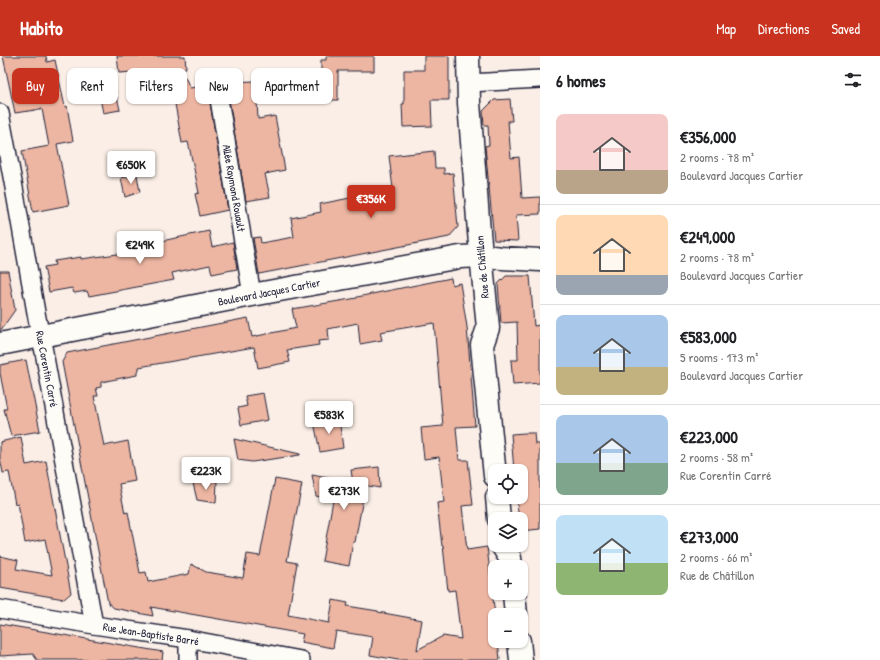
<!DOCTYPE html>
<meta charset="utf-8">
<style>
body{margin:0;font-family:"Patrick Hand",sans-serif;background:#f2f2f2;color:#202124;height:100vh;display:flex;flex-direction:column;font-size:15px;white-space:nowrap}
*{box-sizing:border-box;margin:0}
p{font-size:13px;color:#757577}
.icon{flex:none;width:22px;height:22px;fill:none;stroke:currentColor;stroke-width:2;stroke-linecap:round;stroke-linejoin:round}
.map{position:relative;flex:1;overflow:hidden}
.panel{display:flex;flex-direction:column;background:#fff;width:340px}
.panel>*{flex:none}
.top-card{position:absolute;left:12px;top:12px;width:380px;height:36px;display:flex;gap:8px}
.controls{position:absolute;left:488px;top:408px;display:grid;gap:8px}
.controls a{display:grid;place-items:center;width:40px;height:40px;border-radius:8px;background:#fff;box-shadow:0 1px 3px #0004;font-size:20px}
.price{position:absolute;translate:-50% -34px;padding:0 9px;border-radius:4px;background:#fff;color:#222;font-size:13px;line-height:26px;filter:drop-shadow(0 1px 2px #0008)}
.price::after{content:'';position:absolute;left:50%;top:24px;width:12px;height:9px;margin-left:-6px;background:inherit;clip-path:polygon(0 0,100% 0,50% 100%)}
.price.on{background:#c8321e;color:#fff}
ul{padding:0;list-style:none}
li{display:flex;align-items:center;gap:12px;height:100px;padding:0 16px}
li+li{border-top:1px solid #e0e0e0}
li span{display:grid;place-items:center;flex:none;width:112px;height:80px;border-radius:8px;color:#555}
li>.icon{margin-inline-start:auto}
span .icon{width:48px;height:48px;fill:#fffc;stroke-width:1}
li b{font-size:17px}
h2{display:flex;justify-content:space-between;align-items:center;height:48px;padding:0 16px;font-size:17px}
.chip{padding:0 14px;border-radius:8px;background:#fff;box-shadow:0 1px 3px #0004;font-size:14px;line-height:36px}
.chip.on{background:#c8321e;color:#fff}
header{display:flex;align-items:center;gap:24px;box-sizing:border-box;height:56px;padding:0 20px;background:#c8321e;color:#fff}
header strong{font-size:19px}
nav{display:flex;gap:22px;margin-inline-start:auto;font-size:14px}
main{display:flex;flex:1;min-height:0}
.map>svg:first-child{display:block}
</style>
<header>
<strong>Habito</strong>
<nav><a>Map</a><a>Directions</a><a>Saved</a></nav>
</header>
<main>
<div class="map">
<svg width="540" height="604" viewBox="0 0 540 604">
<rect width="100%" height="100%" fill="#faeee6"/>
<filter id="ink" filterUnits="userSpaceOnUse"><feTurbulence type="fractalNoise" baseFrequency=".025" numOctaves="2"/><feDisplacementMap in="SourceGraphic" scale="8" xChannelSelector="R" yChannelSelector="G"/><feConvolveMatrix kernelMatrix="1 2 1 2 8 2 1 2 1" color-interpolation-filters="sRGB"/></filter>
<g filter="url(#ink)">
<!-- building -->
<g fill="#edb6a2" stroke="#22223b" fill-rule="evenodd">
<path d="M 3,0 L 46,0 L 47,6 L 55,4 L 65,51 L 67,50 L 73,85 L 57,88 L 69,149 L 33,156 L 22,95 L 49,90 L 42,53 L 15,57 Z"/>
<path d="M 117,0 L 185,0 L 186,12 L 119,17 Z"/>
<path d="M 326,0 L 374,0 L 374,15 L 338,15 L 338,44 L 321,44 L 321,4 L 326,4 Z"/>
<path d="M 424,0 L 449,0 L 449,44 L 431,44 L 432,70 L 403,71 L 402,48 L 404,48 L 404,14 L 424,14 Z"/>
<path d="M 170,20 L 185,21 L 190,32 L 207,29 L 228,154 L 200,160 L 195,138 L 199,137 L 193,108 L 188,86 L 182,87 Z"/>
<path d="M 113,23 L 120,54 L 103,57 L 97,27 Z"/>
<path d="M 256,25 L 258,63 L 275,60 L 285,114 L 265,118 L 270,141 L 246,145 L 226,26 Z"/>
<path d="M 510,43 L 512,65 L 508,65 L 511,102 L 519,101 L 522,142 L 540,141 L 540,158 L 516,159 L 518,185 L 494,184 L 485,90 L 489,89 L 488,69 L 484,69 L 483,55 L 494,44 Z"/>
<path d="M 434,95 L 435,112 L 444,112 L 444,118 L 453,117 L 458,171 L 449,181 L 259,218 L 253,182 L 260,181 L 261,187 L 294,181 L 291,162 L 321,156 L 320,148 L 370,138 L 369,135 L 393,133 L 389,100 Z"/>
<path d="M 137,119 L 140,136 L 125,141 L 121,122 Z"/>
<path d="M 209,175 L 212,191 L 233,186 L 237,213 L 212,218 L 210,209 L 172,217 L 174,224 L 89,240 L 87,235 L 74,237 L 72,232 L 49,236 L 44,211 L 55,209 L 54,205 L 81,201 L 81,203 L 139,195 L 138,188 L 157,184 L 157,186 Z"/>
<path d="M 0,215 L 8,215 L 15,254 L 0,275 Z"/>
<path d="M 506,220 L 530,220 L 534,270 L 540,269 L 540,327 L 513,329 L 511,304 L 518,304 L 517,266 L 501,267 L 498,228 Z"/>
<path d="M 451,222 L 452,229 L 460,227 L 467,271 L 475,370 L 456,371 L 459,404 L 468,404 L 473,449 L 462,450 L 467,494 L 487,491 L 495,560 L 495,585 L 498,585 L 500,604 L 398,604 L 370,599 L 373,581 L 336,575 L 333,592 L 301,586 L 303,578 L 151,551 L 153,560 L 114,552 L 108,547 L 62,306 L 67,297 L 248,262 L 252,281 L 296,272 L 292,253 L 357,242 L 357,241 ZM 358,267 L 360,288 L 382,284 L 380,276 L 434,267 L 443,370 L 421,372 L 424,403 L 439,401 L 444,446 L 437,447 L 442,490 L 443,490 L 448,535 L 455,534 L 461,583 L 443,580 L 417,594 L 422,564 L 378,556 L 378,555 L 347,550 L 348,547 L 333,544 L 329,567 L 288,559 L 297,507 L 287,505 L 302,428 L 275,423 L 260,500 L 247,498 L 243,522 L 206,516 L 191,508 L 189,518 L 148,526 L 146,516 L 140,517 L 128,456 L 125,457 L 119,428 L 135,425 L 128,385 L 104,390 L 94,340 L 98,340 L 96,332 L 101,331 L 101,326 L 137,319 L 137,315 L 139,314 L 139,311 L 254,291 L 258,312 L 290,306 L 287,294 L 319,289 L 318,285 L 329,284 L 328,273 Z"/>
<path d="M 26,304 L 40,375 L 11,380 L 4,353 L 7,353 L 0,317 L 0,309 Z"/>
<path d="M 263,337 L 268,364 L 241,369 L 238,352 L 247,350 L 245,340 Z"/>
<path d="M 339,362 L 343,392 L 320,396 L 314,366 Z"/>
<path d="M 525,377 L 534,377 L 535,388 L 540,388 L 540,473 L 521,475 L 521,463 L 519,463 L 516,441 L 521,441 L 521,415 L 514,415 L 511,378 Z"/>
<path d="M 21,381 L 26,409 L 46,405 L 71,537 L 64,543 L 0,532 L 0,500 L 18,504 L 16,513 L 52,519 L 45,483 L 25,487 L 18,447 L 15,448 L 9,416 L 3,417 L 0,402 L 0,386 Z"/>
<path d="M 234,383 L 300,398 L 300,399 L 252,406 L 238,404 Z"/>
<path d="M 379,411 L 380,432 L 363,429 L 364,437 L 355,486 L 353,486 L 349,510 L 322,505 L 333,444 L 316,440 L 312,419 L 353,427 L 351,414 Z"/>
<path d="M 208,424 L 217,425 L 216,447 L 197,444 L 193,427 Z"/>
<path d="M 0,568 L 163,596 L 162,604 L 37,604 L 33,598 L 0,600 Z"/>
</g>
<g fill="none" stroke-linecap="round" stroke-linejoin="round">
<defs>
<g id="street">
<path d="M 216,25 L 252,239"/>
<path d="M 469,27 L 540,23"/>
<path d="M 0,57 L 13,126 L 37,262 L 44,296 L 94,569"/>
<path d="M 0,553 L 94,569 L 188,583 L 301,604"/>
<path d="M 188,604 L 188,583"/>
</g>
<g id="secondary">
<path d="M 468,0 L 469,47 L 479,176 L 488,272 L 482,289 L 495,420"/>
<path d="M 0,288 L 252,239 L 460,201 L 482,200 L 502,202 L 540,204"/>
<path d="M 497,441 L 499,463"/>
<path d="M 502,489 L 510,502 L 511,511"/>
<path d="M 514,537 L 516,559"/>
<path d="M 519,585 L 521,604"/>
</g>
</defs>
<!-- street casing -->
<use href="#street" stroke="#22223b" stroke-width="20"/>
<!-- secondary casing -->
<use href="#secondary" stroke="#22223b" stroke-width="25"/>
<!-- street -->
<use href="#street" stroke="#fdfcf7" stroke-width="17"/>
<!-- secondary -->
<use href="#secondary" stroke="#fdfcf7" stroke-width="22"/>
</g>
</g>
<g text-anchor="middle" stroke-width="3" stroke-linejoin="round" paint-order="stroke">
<!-- street labels -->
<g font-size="11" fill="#22223b" stroke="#fdfcf7">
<text transform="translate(234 132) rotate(80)" y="4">Allée Raymond Rouault</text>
<text transform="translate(482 211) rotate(-95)" y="4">Rue de Châtillon</text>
<text transform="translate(269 236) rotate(-11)" y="4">Boulevard Jacques Cartier</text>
<text transform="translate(47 313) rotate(79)" y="4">Rue Corentin Carré</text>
<text transform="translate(151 578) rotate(9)" y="4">Rue Jean-Baptiste Barré</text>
</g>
</g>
</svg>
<div class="controls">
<a><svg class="icon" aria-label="locate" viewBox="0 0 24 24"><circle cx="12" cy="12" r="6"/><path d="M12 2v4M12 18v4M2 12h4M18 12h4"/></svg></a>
<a><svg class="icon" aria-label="layers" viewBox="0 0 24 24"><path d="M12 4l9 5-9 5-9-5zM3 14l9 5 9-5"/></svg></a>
<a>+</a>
<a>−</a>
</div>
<b class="price" style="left:131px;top:129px">€650K</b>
<b class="price on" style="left:371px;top:163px">€356K</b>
<b class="price" style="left:140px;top:209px">€249K</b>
<b class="price" style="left:329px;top:379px">€583K</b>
<b class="price" style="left:206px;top:435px">€223K</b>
<b class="price" style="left:344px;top:455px">€273K</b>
<div class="top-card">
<a class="chip on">Buy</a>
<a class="chip">Rent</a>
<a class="chip">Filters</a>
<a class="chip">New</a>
<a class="chip">Apartment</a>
</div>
</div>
<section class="panel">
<h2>6 homes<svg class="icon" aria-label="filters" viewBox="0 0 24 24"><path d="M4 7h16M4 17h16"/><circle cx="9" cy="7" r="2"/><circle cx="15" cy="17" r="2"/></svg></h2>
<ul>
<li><span style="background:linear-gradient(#f6c9c9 70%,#b9a48a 0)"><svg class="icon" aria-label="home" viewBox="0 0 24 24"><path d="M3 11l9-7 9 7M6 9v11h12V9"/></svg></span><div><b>€356,000</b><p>2 rooms · 78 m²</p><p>Boulevard Jacques Cartier</p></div></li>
<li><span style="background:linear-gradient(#ffd9b3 75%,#9aa5b1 0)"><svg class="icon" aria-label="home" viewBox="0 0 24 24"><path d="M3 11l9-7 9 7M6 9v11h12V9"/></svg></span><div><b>€249,000</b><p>2 rooms · 78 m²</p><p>Boulevard Jacques Cartier</p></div></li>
<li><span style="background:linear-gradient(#a9c7e8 65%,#c2b280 0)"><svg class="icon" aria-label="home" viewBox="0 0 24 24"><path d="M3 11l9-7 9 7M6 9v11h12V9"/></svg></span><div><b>€583,000</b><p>5 rooms · 173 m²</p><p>Boulevard Jacques Cartier</p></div></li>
<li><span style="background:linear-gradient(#a9c7e8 60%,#7fa58c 0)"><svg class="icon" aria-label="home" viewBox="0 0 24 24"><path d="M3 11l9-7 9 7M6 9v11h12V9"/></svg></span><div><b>€223,000</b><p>2 rooms · 58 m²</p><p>Rue Corentin Carré</p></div></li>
<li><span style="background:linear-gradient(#bfe0f5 60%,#8fb573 0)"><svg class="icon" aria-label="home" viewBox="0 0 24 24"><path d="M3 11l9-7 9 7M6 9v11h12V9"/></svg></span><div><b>€273,000</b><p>2 rooms · 66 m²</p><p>Rue de Châtillon</p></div></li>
</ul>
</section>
</main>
